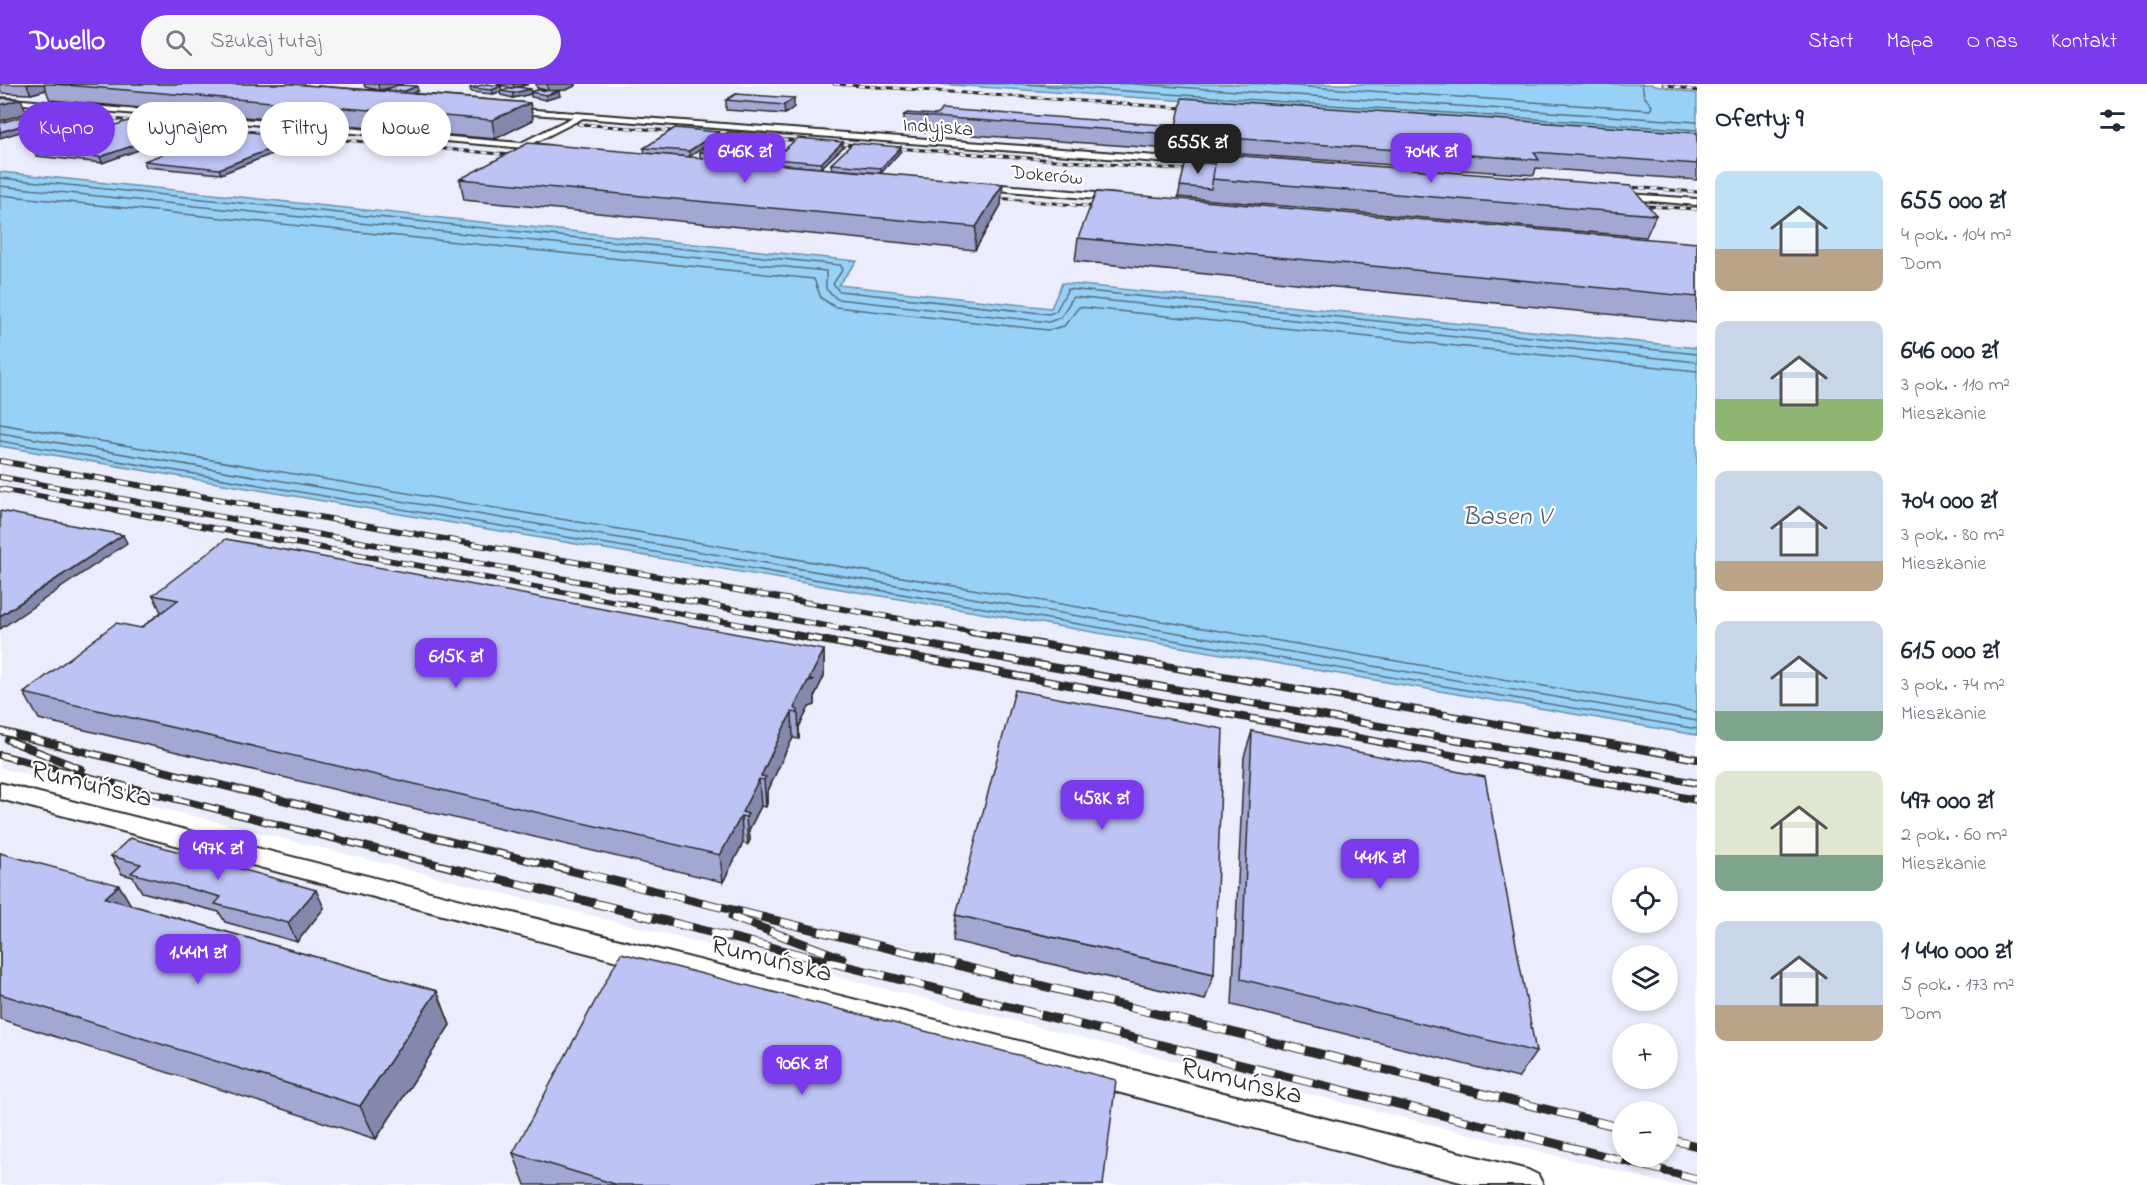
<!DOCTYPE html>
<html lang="pl">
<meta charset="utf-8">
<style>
body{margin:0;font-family:"Indie Flower",sans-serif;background:#f6f6f7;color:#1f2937;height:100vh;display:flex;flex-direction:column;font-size:22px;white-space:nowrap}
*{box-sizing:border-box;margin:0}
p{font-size:20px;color:#747a83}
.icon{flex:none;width:33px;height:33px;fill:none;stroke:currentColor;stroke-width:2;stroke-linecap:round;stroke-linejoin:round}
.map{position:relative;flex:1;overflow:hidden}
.details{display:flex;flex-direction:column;background:#fff;width:450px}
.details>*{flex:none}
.guide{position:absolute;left:18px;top:18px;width:570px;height:54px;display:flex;gap:12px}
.tools{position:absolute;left:1612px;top:783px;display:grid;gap:12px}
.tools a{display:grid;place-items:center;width:66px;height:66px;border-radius:50%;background:#fff;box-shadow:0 3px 9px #0003;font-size:30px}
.price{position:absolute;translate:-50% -51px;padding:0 14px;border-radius:12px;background:#7c3aed;color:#fff;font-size:20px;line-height:39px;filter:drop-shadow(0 2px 3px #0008)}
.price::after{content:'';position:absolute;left:50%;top:36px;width:18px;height:14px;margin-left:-9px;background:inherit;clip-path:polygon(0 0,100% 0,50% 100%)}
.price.active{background:#222;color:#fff}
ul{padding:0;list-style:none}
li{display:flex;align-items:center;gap:18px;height:150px;padding:0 18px}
li span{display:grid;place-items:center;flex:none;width:168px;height:120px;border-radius:12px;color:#555}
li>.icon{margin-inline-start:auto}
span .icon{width:72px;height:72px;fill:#fffc;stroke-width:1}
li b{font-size:26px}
h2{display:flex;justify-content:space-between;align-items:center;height:72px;padding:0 18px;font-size:26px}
.chip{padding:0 21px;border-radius:27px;background:#fff;box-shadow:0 3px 9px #0003;font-size:21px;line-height:54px}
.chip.active{background:#7c3aed;color:#fff}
header{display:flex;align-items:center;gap:36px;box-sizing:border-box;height:84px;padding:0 30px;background:#7c3aed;color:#fff}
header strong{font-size:28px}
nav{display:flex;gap:33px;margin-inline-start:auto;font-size:21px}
.search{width:420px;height:54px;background:#f6f6f7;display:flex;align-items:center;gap:15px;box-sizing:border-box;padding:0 21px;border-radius:33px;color:#747a83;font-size:22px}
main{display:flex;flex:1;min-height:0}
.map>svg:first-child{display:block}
</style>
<header>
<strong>Dwello</strong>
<div class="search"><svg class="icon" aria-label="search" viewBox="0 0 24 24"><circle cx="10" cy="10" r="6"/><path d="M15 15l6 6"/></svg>Szukaj tutaj</div>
<nav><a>Start</a><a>Mapa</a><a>O nas</a><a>Kontakt</a></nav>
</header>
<main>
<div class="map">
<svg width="1697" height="1101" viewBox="0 0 1697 1101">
<rect width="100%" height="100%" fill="#fff"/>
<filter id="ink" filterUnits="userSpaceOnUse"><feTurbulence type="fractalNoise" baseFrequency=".0167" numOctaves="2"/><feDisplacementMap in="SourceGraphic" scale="12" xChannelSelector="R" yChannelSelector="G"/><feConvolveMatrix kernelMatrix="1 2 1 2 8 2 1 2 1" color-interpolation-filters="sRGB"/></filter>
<g filter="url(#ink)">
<!-- built -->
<g fill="#ebedfc" fill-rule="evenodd">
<path d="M 0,0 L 936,0 L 1697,51 L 1697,264 L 1062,199 L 1051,224 L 838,201 L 857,177 L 0,88 Z"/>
<path d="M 0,362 L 1697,651 L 1697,1101 L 1673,1101 L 0,684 ZM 1623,794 L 1668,794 L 1668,838 L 1623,838 ZM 1623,872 L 1668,872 L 1668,916 L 1623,916 ZM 1623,950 L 1668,950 L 1668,994 L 1623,994 ZM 1623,1028 L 1668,1028 L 1668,1072 L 1623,1072 Z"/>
<path d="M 0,698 L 1488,1101 L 0,1101 Z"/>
</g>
<!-- water -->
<g fill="#97d1f7" stroke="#6c8fa5" stroke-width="1.5">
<path d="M 936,0 L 1651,0 L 1697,10 L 1697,51 Z"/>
<path d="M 0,88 L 857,177 L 838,201 L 1051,224 L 1062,199 L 1697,264 L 1697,651 L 0,362 Z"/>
</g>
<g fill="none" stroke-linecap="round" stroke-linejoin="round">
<!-- shore -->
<g stroke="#566d7d" stroke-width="1.5">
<path d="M 1023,0 L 1697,46"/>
<path d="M 1133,0 L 1697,38"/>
<path d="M 1265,0 L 1650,26 L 1652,22 L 1644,12 L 1642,0"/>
<path d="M 0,94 L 840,181 L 843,185 L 833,200 L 839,207 L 1049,230 L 1056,227 L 1068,205 L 1697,270"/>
<path d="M 0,102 L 826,187 L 826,205 L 837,215 L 1049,238 L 1061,233 L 1073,213 L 1697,278"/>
<path d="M 0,111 L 814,195 L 821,214 L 835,223 L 1048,246 L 1064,242 L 1079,223 L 1697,287"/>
<path d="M 0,340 L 1697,628"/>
<path d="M 0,349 L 1697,637"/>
<path d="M 0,357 L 1697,645"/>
</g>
<defs>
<g id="service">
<path d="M 0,14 L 521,59 L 573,33 L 505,28 L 508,24 L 1237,78 L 1241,81 L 1237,84 L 583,34 L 532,60 L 551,62 L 548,66 L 0,18 Z"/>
<path d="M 979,99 L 1118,111 L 1123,114 L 1118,117 L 976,104 L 975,102 Z"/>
<path d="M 1615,109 L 1697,115 L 1697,121 L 1618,114 L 1613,111 Z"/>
<path d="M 0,699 L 1528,1086 L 1538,1091 L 1543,1101 L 1472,1101 L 0,715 Z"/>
</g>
</defs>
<!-- service casing -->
<use href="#service" stroke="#2b2b2b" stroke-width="4"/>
<!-- service -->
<use href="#service" fill="#fff" fill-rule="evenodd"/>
<defs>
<g id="rail-far3">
<path d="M 834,0 L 1197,25"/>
<path d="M 1663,0 L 1697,7"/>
<path d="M 100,34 L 523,72"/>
<path d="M 578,40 L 1200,87"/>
<path d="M 1193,69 L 1233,72"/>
<path d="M 1616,102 L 1697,108"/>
<path d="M 986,113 L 1108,124"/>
<path d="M 1631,121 L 1697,125"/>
</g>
<g id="rail-far2">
<path d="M 0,377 L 980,549"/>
<path d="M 0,393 L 865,549"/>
<path d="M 0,405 L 786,549"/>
</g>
<g id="rail-far1">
<path d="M 778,548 L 1697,716"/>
<path d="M 857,548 L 1697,699"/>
<path d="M 971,548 L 1697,675"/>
<path d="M 0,647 L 592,792"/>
<path d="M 8,656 L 81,685"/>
<path d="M 0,671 L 484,792"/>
</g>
<g id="rail">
<path d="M 478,790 L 1697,1095"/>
<path d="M 586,790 L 1623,1044"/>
<path d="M 732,833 L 842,874"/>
<path d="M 1668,1055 L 1697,1062"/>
</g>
</defs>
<!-- rail-far3 casing -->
<use href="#rail-far3" stroke="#2b2b2b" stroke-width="3"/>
<!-- rail-far2 casing -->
<use href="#rail-far2" stroke="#2b2b2b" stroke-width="6"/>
<!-- rail-far1 casing -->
<use href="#rail-far1" stroke="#2b2b2b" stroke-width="8"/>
<!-- rail casing -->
<use href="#rail" stroke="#2b2b2b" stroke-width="9"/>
<!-- rail-far3 -->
<use href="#rail-far3" stroke="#fff" stroke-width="2" stroke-dasharray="6" stroke-linecap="butt"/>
<!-- rail-far2 -->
<use href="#rail-far2" stroke="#fff" stroke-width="4" stroke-dasharray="12" stroke-linecap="butt"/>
<!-- rail-far1 -->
<use href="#rail-far1" stroke="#fff" stroke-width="5" stroke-dasharray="15" stroke-linecap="butt"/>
<!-- rail -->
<use href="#rail" stroke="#fff" stroke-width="7" stroke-dasharray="20" stroke-linecap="butt"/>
</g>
<!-- wall -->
<g fill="#a3a8d2" stroke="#2b2b2b" stroke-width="1.5">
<path d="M 0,0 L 291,0 L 386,7 L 385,6 L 389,4 L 379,6 L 365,3 L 364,0 L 402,0 L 401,1 L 418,7 L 411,9 L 530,19 L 533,36 L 495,55 L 50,16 L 46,6 L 31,10 L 2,9 L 0,5 Z"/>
<path d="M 496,0 L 529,0 L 518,3 L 531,8 L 546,6 L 537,4 L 536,0 L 575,0 L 575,2 L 566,6 L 550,7 L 560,12 L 546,16 L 531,13 L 531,10 L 513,14 L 501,11 L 500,8 L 493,10 L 471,8 L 470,4 L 501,2 L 501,6 L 512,4 Z"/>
<path d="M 736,10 L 794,23 L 785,30 L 726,26 L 726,16 Z"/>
<path d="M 904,31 L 937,31 L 1176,42 L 1697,49 L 1697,96 L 1536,84 L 1534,91 L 904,46 Z"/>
<path d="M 190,42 L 191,47 L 102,79 L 36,72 L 34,67 Z"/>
<path d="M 772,52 L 772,57 L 746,78 L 700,74 L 700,68 Z"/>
<path d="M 300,53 L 302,58 L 221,90 L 146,83 L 144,77 Z"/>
<path d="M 718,53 L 689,73 L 645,69 L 644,64 Z"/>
<path d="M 843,63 L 821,84 L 773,80 L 773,75 Z"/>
<path d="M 900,68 L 881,89 L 832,85 L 831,80 Z"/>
<path d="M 1186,77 L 1656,131 L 1646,153 L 1178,113 Z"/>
<path d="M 460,95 L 1001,121 L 975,166 L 464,116 Z"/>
<path d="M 1078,154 L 1697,159 L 1697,239 L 1075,177 Z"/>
<path d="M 153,511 L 824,566 L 824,592 L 815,611 L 815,621 L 809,623 L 799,643 L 799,655 L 793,654 L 786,667 L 767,709 L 767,719 L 766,723 L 761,722 L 749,746 L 750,756 L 748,760 L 743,759 L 723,798 L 39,635 L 24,609 L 141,544 L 161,528 Z"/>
<path d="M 1252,647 L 1536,968 L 1518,994 L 1232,921 L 1244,673 Z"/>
<path d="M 0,769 L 131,821 L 437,907 L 450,941 L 376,1055 L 0,935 Z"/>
<path d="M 111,772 L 324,824 L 297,858 L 225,838 L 219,828 L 142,808 L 133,793 L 122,790 Z"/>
<path d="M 956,831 L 1214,890 L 1205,916 L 953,857 Z"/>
<path d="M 513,1069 L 1103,1101 L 525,1101 Z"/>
</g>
<!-- shaded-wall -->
<g fill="#8488ab" stroke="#2b2b2b" stroke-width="1.5">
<path d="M 30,0 L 44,0 L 46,6 L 31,10 L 27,1 Z"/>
<path d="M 378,0 L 402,0 L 401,2 L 379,6 Z"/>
<path d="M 513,0 L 529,0 L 514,4 Z"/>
<path d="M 547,0 L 575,0 L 575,2 L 566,6 L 548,7 Z"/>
<path d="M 417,2 L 418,7 L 406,12 L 405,7 Z"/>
<path d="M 501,2 L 502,7 L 493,10 L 492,6 Z"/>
<path d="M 531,5 L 531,9 L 530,8 L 531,10 L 513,14 L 513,9 Z"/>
<path d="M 559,7 L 560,12 L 546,16 L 546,11 Z"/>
<path d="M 794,14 L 794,23 L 785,30 L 784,21 Z"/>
<path d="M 21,15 L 27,29 L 0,37 L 0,21 Z"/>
<path d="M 530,19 L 533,36 L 495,55 L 492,36 Z"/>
<path d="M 47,34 L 50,39 L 0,54 L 0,48 Z"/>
<path d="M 190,42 L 191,47 L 102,79 L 100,73 Z"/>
<path d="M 718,48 L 718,53 L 689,73 L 689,67 Z"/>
<path d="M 772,52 L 772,57 L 746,78 L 746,72 Z"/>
<path d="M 300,53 L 302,58 L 221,90 L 219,85 Z"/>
<path d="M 843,58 L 843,63 L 821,84 L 821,79 Z"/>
<path d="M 901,63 L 900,68 L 881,89 L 881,84 Z"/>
<path d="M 1003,100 L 1001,121 L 975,166 L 976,143 Z"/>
<path d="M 123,451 L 127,459 L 0,545 L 0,532 Z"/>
<path d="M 824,566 L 824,592 L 815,611 L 815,621 L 809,623 L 799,643 L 799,655 L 798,629 L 794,624 Z"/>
<path d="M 792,628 L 793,654 L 786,667 L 767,709 L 767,719 L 766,723 L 764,696 L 761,692 L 785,641 Z"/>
<path d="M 759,695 L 761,722 L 749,746 L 750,756 L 748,760 L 746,733 L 742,728 Z"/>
<path d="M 741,732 L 743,759 L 723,798 L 720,771 Z"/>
<path d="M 119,801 L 140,836 L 105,814 Z"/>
<path d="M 316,806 L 324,824 L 297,858 L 288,839 Z"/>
<path d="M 437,907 L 450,941 L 376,1055 L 360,1022 Z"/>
</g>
<!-- building -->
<g fill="#bdc3f4" stroke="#2b2b2b" stroke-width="1.5">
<path d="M 53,0 L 291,0 L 530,19 L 492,36 Z"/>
<path d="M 487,0 L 501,2 L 492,6 L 470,4 Z"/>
<path d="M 398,1 L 417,2 L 405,7 L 385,6 Z"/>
<path d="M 517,3 L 531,5 L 513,9 L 500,7 Z"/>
<path d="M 537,6 L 559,7 L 546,11 L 530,8 Z"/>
<path d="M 736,10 L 794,14 L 784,21 L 726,16 Z"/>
<path d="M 0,14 L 21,15 L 0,21 Z"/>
<path d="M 1182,14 L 1697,49 L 1697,80 L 1534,68 L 1539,76 L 904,31 L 907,29 L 937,31 L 942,25 L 1176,42 Z"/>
<path d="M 24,32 L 47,34 L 0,48 L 0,39 Z"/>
<path d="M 128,37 L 190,42 L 100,73 L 34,67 Z"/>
<path d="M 675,44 L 718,48 L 689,67 L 644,64 Z"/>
<path d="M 229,46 L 300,53 L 219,85 L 144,77 Z"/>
<path d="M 728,48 L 772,52 L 746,72 L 700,68 Z"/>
<path d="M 798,54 L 843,58 L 821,79 L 773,75 Z"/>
<path d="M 528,59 L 1003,100 L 976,143 L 460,95 Z"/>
<path d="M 853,59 L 901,63 L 881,84 L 831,80 Z"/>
<path d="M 1216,70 L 1631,102 L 1656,131 L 1212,95 Z"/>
<path d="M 1186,77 L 1215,80 L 1211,105 L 1180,102 Z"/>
<path d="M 1096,108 L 1697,159 L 1697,213 L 1078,154 Z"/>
<path d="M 0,427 L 123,451 L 0,532 Z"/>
<path d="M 226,455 L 824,566 L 809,595 L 814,596 L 808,597 L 794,624 L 798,626 L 798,629 L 792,628 L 785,641 L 761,692 L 766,693 L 764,696 L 759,695 L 742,728 L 748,730 L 746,733 L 741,732 L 720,771 L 24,609 L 116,539 L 141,544 L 178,516 L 153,511 Z"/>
<path d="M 1015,606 L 1223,645 L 1214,890 L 956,831 Z"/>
<path d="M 1252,647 L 1485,693 L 1536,968 L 1241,895 Z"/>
<path d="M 130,754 L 316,806 L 288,839 L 215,820 L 221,813 L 131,789 L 141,780 L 111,772 Z"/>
<path d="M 0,769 L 119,801 L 105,814 L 437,907 L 360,1022 L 0,910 Z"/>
<path d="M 621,869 L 1116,996 L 1103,1101 L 618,1101 L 513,1069 Z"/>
</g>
</g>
<g text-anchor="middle" stroke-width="4.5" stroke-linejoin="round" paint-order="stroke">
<!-- far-street labels -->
<g font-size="20" fill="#2b2b2b" stroke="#fff">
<text transform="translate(938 42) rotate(4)" y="7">Indyjska</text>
<text transform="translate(1047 90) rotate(5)" y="7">Dokerów</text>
</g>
<!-- water labels -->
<g font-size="26" font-style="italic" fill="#4b5d68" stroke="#fff">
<text x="1506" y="440">Basen V</text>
</g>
<!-- near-street labels -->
<g font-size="28" fill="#2b2b2b" stroke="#fff">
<text transform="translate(92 698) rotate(14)" y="10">Rumuńska</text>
<text transform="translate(772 873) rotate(14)" y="10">Rumuńska</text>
<text transform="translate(1242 995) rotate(14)" y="10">Rumuńska</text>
</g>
</g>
</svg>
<div class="tools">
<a><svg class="icon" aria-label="locate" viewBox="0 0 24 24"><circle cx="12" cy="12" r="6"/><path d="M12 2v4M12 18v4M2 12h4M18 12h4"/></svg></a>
<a><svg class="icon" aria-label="layers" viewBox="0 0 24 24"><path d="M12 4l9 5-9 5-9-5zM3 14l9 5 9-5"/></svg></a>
<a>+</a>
<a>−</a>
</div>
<b class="price active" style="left:1198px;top:91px">655K zł</b>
<b class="price" style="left:745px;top:100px">646K zł</b>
<b class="price" style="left:1431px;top:100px">704K zł</b>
<b class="price" style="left:456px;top:605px">615K zł</b>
<b class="price" style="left:1102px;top:747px">458K zł</b>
<b class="price" style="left:218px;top:797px">497K zł</b>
<b class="price" style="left:1380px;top:806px">441K zł</b>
<b class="price" style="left:198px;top:901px">1.44M zł</b>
<b class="price" style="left:802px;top:1012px">906K zł</b>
<div class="guide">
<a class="chip active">Kupno</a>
<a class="chip">Wynajem</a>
<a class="chip">Filtry</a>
<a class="chip">Nowe</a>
</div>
</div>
<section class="details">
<h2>Oferty: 9<svg class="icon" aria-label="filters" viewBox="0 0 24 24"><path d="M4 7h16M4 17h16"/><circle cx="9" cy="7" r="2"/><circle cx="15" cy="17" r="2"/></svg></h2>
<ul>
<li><span style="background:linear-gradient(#bfe0f5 65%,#b9a48a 0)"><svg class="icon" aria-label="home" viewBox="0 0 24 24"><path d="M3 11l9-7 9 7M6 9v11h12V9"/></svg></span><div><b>655 000 zł</b><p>4 pok. · 104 m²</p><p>Dom</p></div></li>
<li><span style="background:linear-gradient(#c9d6e8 65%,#8fb573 0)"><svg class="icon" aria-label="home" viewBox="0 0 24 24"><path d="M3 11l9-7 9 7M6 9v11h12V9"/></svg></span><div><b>646 000 zł</b><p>3 pok. · 110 m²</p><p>Mieszkanie</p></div></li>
<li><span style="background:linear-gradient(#c9d6e8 75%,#b9a48a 0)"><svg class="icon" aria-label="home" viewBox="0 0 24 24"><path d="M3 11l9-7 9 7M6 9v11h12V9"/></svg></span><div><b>704 000 zł</b><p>3 pok. · 80 m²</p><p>Mieszkanie</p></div></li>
<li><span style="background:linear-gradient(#c9d6e8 75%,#7fa58c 0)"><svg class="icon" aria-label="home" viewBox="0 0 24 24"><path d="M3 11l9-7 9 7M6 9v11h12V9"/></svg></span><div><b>615 000 zł</b><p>3 pok. · 74 m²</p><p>Mieszkanie</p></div></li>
<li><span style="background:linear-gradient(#dfe7d0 70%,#7fa58c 0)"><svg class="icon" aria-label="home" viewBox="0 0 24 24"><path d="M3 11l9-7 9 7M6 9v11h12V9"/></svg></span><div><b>497 000 zł</b><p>2 pok. · 60 m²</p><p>Mieszkanie</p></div></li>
<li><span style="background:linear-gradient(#c9d6e8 70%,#b9a48a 0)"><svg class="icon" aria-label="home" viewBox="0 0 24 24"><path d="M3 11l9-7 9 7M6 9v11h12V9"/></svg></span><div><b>1 440 000 zł</b><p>5 pok. · 173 m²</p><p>Dom</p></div></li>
</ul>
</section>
</main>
